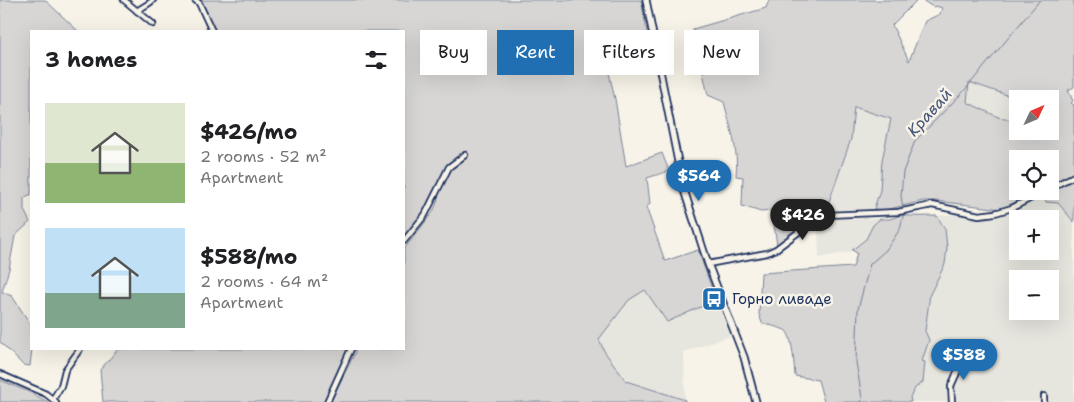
<!DOCTYPE html>
<meta charset="utf-8">
<style>
body{margin:0;font-family:"Shantell Sans",sans-serif;background:#f2f2f2;color:#202124;height:100vh;display:flex;flex-direction:column;font-size:19px;white-space:nowrap}
*{box-sizing:border-box;margin:0}
p{font-size:16px;color:#757577}
.icon{flex:none;width:28px;height:28px;fill:none;stroke:currentColor;stroke-width:2;stroke-linecap:round;stroke-linejoin:round}
.map{position:relative;flex:1;overflow:hidden}
.side{position:absolute;left:30px;top:30px;width:375px;height:320px;display:flex;flex-direction:column;background:#fff;border-radius:0px;box-shadow:0 5px 20px #0002}
.side>*{flex:none}
.banner{position:absolute;left:420px;top:30px;width:475px;height:45px;display:flex;gap:10px}
.needle{width:32px;rotate:46deg}
.controls{position:absolute;left:1009px;top:90px;display:grid;gap:10px}
.controls a{display:grid;place-items:center;width:50px;height:50px;border-radius:0px;background:#fff;box-shadow:0 5px 20px #0002;font-size:25px}
.price{position:absolute;translate:-50% -42px;padding:0 11px;border-radius:18px;background:#1f6fb2;color:#fff;font-size:16px;line-height:32px;filter:drop-shadow(0 1px 2px #0008)}
.price::after{content:'';position:absolute;left:50%;top:30px;width:15px;height:11px;margin-left:-8px;background:inherit;clip-path:polygon(0 0,100% 0,50% 100%)}
.price.on{background:#222;color:#fff}
ul{padding:0;list-style:none}
li{display:flex;align-items:center;gap:15px;height:125px;padding:0 15px}
li span{display:grid;place-items:center;flex:none;width:140px;height:100px;border-radius:0px;color:#555}
li>.icon{margin-inline-start:auto}
span .icon{width:60px;height:60px;fill:#fffc;stroke-width:1}
li b{font-size:21px}
h2{display:flex;justify-content:space-between;align-items:center;height:60px;padding:0 15px;font-size:21px}
.tag{padding:0 18px;border-radius:0px;background:#fff;box-shadow:0 5px 20px #0002;font-size:18px;line-height:45px}
.tag.on{background:#1f6fb2;color:#fff}
.map>svg:first-child{display:block}
</style>
<div class="map">
<svg width="1074" height="402" viewBox="0 0 1074 402">
<rect width="100%" height="100%" fill="#f7f3e8"/>
<filter id="ink" filterUnits="userSpaceOnUse"><feTurbulence type="fractalNoise" baseFrequency=".02" numOctaves="2"/><feDisplacementMap in="SourceGraphic" scale="10" xChannelSelector="R" yChannelSelector="G"/><feConvolveMatrix kernelMatrix="1 2 1 2 8 2 1 2 1" color-interpolation-filters="sRGB"/></filter>
<g filter="url(#ink)">
<!-- built -->
<g fill="#e6e5de" fill-rule="evenodd">
<path d="M 968,82 L 1018,99 L 1017,120 L 998,118 L 967,102 Z"/>
<path d="M 854,107 L 891,119 L 882,160 L 880,190 L 874,209 L 826,210 L 851,139 Z"/>
<path d="M 1050,192 L 1043,198 L 1058,203 L 1074,222 L 1074,402 L 911,402 L 910,397 L 916,387 L 923,382 L 925,363 L 922,361 L 929,340 L 925,331 L 930,294 L 936,279 L 945,229 L 937,216 L 959,214 L 983,217 L 1009,213 ZM 1018,219 L 1050,219 L 1050,251 L 1018,251 ZM 1018,279 L 1050,279 L 1050,311 L 1018,311 Z"/>
<path d="M 860,218 L 880,219 L 873,225 L 866,239 L 852,250 L 854,251 L 819,258 L 818,225 L 836,219 Z"/>
<path d="M 645,289 L 667,322 L 716,300 L 730,336 L 684,352 L 685,400 L 626,381 L 604,351 L 599,338 L 629,300 Z"/>
</g>
<!-- green -->
<g fill="#d7d6d4" stroke="#798299" fill-rule="evenodd">
<path d="M 0,0 L 45,0 L 78,31 L 31,31 L 31,195 L 29,195 L 24,198 L 24,210 L 30,222 L 15,236 L 9,269 L 2,292 L 12,296 L 31,325 L 32,349 L 30,366 L 23,365 L 0,342 Z"/>
<path d="M 192,0 L 641,0 L 649,42 L 610,44 L 605,55 L 615,99 L 626,166 L 662,153 L 669,171 L 647,178 L 650,204 L 646,207 L 665,261 L 698,250 L 716,300 L 667,322 L 645,290 L 629,300 L 599,339 L 604,351 L 626,381 L 685,400 L 685,402 L 330,402 L 357,349 L 404,349 L 404,249 L 433,212 L 438,200 L 436,198 L 427,216 L 404,245 L 404,31 L 211,31 L 203,8 Z"/>
<path d="M 769,0 L 917,0 L 892,25 L 909,61 L 925,21 L 940,14 L 942,8 L 936,6 L 933,7 L 922,0 L 1074,0 L 1074,87 L 1068,90 L 1073,101 L 1071,103 L 1074,105 L 1074,174 L 1050,186 L 1050,159 L 1018,159 L 1018,191 L 1037,191 L 1002,209 L 936,201 L 923,201 L 885,210 L 874,209 L 880,190 L 882,160 L 891,119 L 854,107 L 851,139 L 826,210 L 814,217 L 777,245 L 772,211 L 761,212 L 742,206 L 743,177 L 736,176 C 739,150 730,127 724,102 L 708,95 L 693,29 L 766,8 ZM 969,82 L 1018,99 L 1050,99 L 1050,131 L 1018,131 L 1017,120 L 998,117 L 967,102 Z"/>
<path d="M 1074,179 L 1074,222 L 1058,203 L 1046,202 L 1043,198 L 1050,192 Z"/>
<path d="M 901,215 C 914,217 924,216 937,216 L 945,229 L 947,247 L 945,264 L 930,294 L 925,331 L 929,340 L 922,361 L 925,362 L 923,382 L 916,387 L 910,397 L 911,402 L 824,402 L 818,380 L 795,376 C 794,366 793,335 785,330 C 778,327 769,325 762,323 L 759,314 L 761,273 L 853,267 L 857,253 L 852,250 L 866,239 L 873,225 L 880,219 L 890,219 Z"/>
<path d="M 118,349 L 353,349 L 324,402 L 103,402 L 100,370 Z"/>
<path d="M 0,380 L 29,392 L 48,402 L 0,402 Z"/>
</g>
<g fill="none" stroke-linecap="round" stroke-linejoin="round">
<!-- stream -->
<g stroke="#727c95" stroke-width="1">
<path d="M 903,208 L 901,196 L 903,172 L 915,141 L 964,91 L 1040,0"/>
<path d="M 861,402 L 862,398 L 856,362 L 858,309 L 870,264 L 886,250 L 900,229 L 904,212"/>
</g>
<defs>
<g id="minor">
<path d="M 124,0 L 153,24"/>
<path d="M 195,0 L 199,3 L 212,31"/>
<path d="M 137,11 C 142,7 148,5 153,0"/>
<path d="M 1050,188 L 1074,176"/>
<path d="M 404,241 L 425,215 L 449,167 L 465,155"/>
<path d="M 708,264 L 767,253 L 776,249 L 816,219 L 827,215 L 898,212 L 932,205 L 979,215 L 995,213 L 1012,208 L 1045,191"/>
<path d="M 0,374 L 46,394 L 56,402"/>
<path d="M 1044,396 L 1044,402"/>
<path d="M 53,399 L 61,386 L 65,370 L 80,349"/>
<path d="M 327,402 L 351,349"/>
<path d="M 952,402 L 951,386 L 964,357"/>
</g>
<path id="tertiary" d="M 646,0 L 683,187 L 708,264 L 744,357 L 756,402"/>
</defs>
<!-- minor casing -->
<use href="#minor" stroke="#1b2f5e" stroke-width="8"/>
<!-- tertiary casing -->
<use href="#tertiary" stroke="#1b2f5e" stroke-width="9"/>
<!-- minor -->
<use href="#minor" stroke="#f7f3e8" stroke-width="4.5"/>
<!-- tertiary -->
<use href="#tertiary" stroke="#f7f3e8" stroke-width="5.5"/>
</g>
</g>
<!-- icons -->
<defs>
<symbol id="bus-square" viewBox="-11 -11 22 22"><rect x="-9" y="-9" width="18" height="18" rx="4" fill="#1f6fb2" stroke="#f7f3e8"/><path d="M-5-6H5V4H4V6H2V4H-2V6H-4V4H-5ZM-3.5-4V0h7V-4ZM-3.5 1.2v1.5H-2V1.2ZM2 1.2v1.5H3.5V1.2Z" fill="#fff"/></symbol>
</defs>
<g fill-rule="evenodd">
<use href="#bus-square" x="700" y="285" width="28" height="28"/>
</g>
<g text-anchor="middle" stroke-width="5" stroke-linejoin="round" paint-order="stroke">
<!-- poi labels -->
<g font-size="15" fill="#1b2f5e" stroke="#f7f3e8" text-anchor="start">
<text x="732" y="304">Горно ливаде</text>
</g>
<!-- water labels -->
<g font-size="16" font-style="italic" fill="#465679" stroke="#f7f3e8">
<text transform="translate(929 112) rotate(-48)" y="6">Кравай</text>
</g>
</g>
</svg>
<div class="controls">
<a><svg class="needle" viewBox="-14 -14 28 28"><path d="M0-13l5 13h-10z" fill="#e53935"/><path d="M0 13l5-13h-10z" fill="#757577"/></svg></a>
<a><svg class="icon" aria-label="locate" viewBox="0 0 24 24"><circle cx="12" cy="12" r="6"/><path d="M12 2v4M12 18v4M2 12h4M18 12h4"/></svg></a>
<a>+</a>
<a>−</a>
</div>
<b class="price" style="left:699px;top:202px">$564</b>
<b class="price on" style="left:803px;top:241px">$426</b>
<b class="price" style="left:964px;top:381px">$588</b>
<div class="banner">
<a class="tag">Buy</a>
<a class="tag on">Rent</a>
<a class="tag">Filters</a>
<a class="tag">New</a>
</div>
<section class="side">
<h2>3 homes<svg class="icon" aria-label="filters" viewBox="0 0 24 24"><path d="M4 7h16M4 17h16"/><circle cx="9" cy="7" r="2"/><circle cx="15" cy="17" r="2"/></svg></h2>
<ul>
<li><span style="background:linear-gradient(#dfe7d0 60%,#8fb573 0)"><svg class="icon" aria-label="home" viewBox="0 0 24 24"><path d="M3 11l9-7 9 7M6 9v11h12V9"/></svg></span><div><b>$426/mo</b><p>2 rooms · 52 m²</p><p>Apartment</p></div></li>
<li><span style="background:linear-gradient(#bfe0f5 65%,#7fa58c 0)"><svg class="icon" aria-label="home" viewBox="0 0 24 24"><path d="M3 11l9-7 9 7M6 9v11h12V9"/></svg></span><div><b>$588/mo</b><p>2 rooms · 64 m²</p><p>Apartment</p></div></li>
</ul>
</section>
</div>
